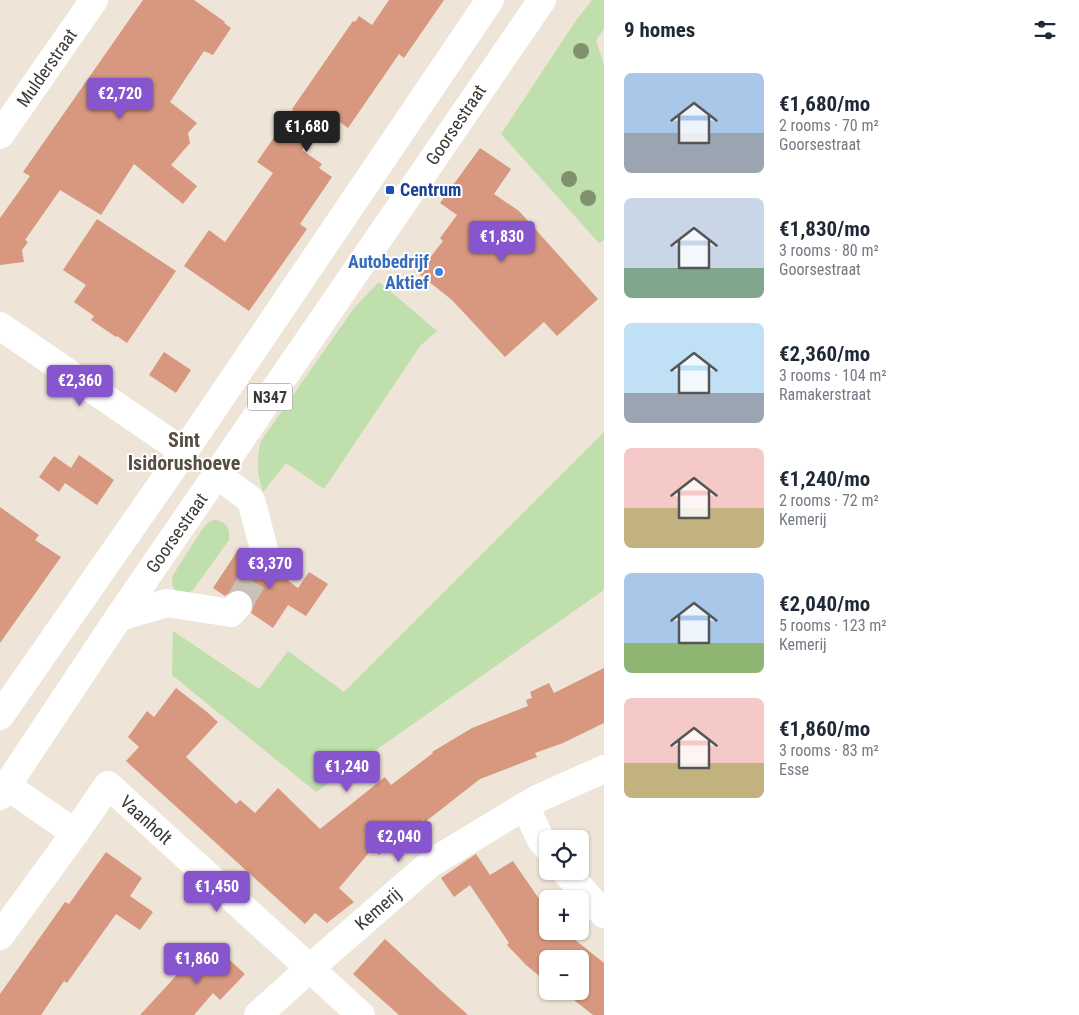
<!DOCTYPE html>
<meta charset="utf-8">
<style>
body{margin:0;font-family:"Roboto Condensed",sans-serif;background:#f6f6f7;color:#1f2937;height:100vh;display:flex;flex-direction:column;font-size:19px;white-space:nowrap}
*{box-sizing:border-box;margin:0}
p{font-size:16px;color:#747a83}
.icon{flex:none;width:28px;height:28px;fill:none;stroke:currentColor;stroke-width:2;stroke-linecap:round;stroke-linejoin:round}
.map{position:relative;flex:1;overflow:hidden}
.panel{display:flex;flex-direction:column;background:#fff;width:475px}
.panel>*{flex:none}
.controls{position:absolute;left:539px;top:830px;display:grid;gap:10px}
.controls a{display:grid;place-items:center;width:50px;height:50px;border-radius:8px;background:#fff;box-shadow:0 1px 4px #0004;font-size:25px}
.price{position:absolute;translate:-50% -42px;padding:0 11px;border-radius:5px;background:#8755cd;color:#fff;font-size:16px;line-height:32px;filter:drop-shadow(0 1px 2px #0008)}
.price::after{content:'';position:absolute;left:50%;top:30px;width:15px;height:11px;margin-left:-8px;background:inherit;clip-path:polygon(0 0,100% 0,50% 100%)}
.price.on{background:#222;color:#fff}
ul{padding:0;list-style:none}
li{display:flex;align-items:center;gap:15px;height:125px;padding:0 20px}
li span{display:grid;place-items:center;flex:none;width:140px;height:100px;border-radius:8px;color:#555}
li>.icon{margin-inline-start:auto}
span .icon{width:60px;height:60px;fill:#fffc;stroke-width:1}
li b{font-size:21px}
h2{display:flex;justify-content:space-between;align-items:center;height:60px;padding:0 20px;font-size:21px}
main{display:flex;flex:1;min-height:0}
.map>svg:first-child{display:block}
</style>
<main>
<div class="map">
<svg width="604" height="1015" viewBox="0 0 604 1015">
<rect width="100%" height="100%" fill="#eee4d7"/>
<!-- green -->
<g fill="#bfdfad">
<path d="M 592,0 L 604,0 L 604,29 L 596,40 L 604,65 L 604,240 L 599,243 L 501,134 L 575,22 Z"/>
<path d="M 379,282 L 437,331 L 420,346 L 324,489 L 286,463 L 263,492 C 257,473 256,460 261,441 L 354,308 Z"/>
<path d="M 604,432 L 604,590 L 316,792 L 172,675 L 173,631 L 259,689 L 288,651 L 344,692 Z"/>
<path d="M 214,520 C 226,521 231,529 229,540 L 193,590 L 188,593 L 176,591 C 172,586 171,582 173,575 L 203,528 L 209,522 Z"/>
</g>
<!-- building -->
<g fill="#d7987f">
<path d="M 143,0 L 194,0 L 225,22 L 224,23 L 231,28 L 213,55 L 204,51 L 170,102 L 197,123 L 188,133 L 190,143 L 171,165 L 197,186 L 183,204 L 134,164 L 101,215 L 60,190 L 25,240 L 28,242 L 22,250 L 24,262 L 0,265 L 0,218 L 30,176 L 23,172 Z"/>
<path d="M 389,0 L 444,0 L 404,58 L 399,54 L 348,128 L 327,113 L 302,150 L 322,164 L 319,168 L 332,177 L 300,224 L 307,229 L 249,311 L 184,266 L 209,230 L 225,242 L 273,173 L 257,162 L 293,110 L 292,109 L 353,21 L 355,22 L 359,16 L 372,25 Z"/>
<path d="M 480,148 L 511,169 L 494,194 L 519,211 L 598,299 L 557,336 L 544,322 L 505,357 L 452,300 L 418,273 L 443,241 L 440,238 L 457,215 L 440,203 Z"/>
<path d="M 97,219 L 176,271 L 127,343 L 117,336 L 116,337 L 91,320 L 94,316 L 74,302 L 86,285 L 63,270 Z"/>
<path d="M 164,352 L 191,370 L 176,393 L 149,375 Z"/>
<path d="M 79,455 L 114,480 L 97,505 L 65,483 L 59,492 L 39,477 L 54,456 L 71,468 Z"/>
<path d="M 0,507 L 39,535 L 35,540 L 61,557 L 0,643 Z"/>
<path d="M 240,547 L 249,553 L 246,562 L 248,569 L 254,576 L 261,578 L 268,577 L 275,571 L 298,588 L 309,572 L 328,584 L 306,616 L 288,605 L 273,628 L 251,613 L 253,608 L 253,600 L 248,593 L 242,590 L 233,590 L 225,596 L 213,588 Z"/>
<path d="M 604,668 L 604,723 L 563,743 L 535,753 L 537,757 L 480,779 L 425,822 L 423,820 L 379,855 L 373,848 L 339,888 L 354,902 L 327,923 L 315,913 L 305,924 L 126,761 L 139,747 L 128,737 L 147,711 L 154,717 L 176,688 L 207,712 L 218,722 L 186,757 L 236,804 L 240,800 L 255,813 L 278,788 L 320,829 L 385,777 L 391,785 L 433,753 L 432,752 L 472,728 L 528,706 L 526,700 L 532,698 L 530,692 L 549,683 L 554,693 Z"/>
<path d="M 106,852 L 142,878 L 130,896 L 153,912 L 140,930 L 116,914 L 67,983 L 64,981 L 41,1015 L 0,1015 L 0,994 L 65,902 L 69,904 Z"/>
<path d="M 476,854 L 490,875 L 513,861 L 548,912 L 548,931 L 564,931 L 604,963 L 604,1015 L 593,1015 L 569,996 L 567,999 L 558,991 L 580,991 L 580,959 L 548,959 L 548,983 L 526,965 L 507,945 L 509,943 L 470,885 L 454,897 L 441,878 Z"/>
<path d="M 385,939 L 440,990 L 468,1015 L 399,1015 L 372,991 L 353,974 Z"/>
<path d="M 212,944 L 245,974 L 220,1000 L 213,993 L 194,1015 L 140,1015 L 186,965 L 189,968 Z"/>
</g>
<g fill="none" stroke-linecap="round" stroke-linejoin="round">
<!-- minor-tunnel -->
<path stroke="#cac2b6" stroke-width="28" stroke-dasharray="28 14" stroke-linecap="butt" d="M 238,605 L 262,563"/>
<!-- minor -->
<g stroke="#fff" stroke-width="28">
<path d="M 0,135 L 94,0"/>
<path d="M 0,326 L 184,452"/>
<path d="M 217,475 L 251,500 L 266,557 L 262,563"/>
<path d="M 119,617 L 167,603 L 231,613 L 238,605"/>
<path d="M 0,716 L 184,452 L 490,0"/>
<path d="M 7,786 L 75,833"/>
<path d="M 548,848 L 541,840 L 525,806 L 537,799 L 604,769"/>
<path d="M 565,871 L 604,914"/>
<path d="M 0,936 L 75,833 L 108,785 L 361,1015"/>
<path d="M 258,1015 L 309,969 L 431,863 L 525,806"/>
</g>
<!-- major -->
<path stroke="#fff" stroke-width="28" d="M 0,796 L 119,617 L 542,0"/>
</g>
<!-- trees -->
<g fill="#83906c">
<circle cx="581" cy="51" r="8"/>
<circle cx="569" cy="179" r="8"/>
<circle cx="588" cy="198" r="8"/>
</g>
<!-- markers -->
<rect fill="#1a4fb4" stroke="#fff" stroke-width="2" x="385" y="185" width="10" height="10" rx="2.5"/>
<circle fill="#3f7fe0" stroke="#fff" stroke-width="2" cx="439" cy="272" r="5"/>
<g text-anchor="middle" stroke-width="4" stroke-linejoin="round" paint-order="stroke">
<!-- shield labels -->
<rect fill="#fff" stroke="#767470" stroke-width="1" x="247.5" y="383.5" width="45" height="27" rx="4"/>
<g font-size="16" font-weight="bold" fill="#3c3833">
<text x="270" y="403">N347</text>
</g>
<!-- street labels -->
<g font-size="18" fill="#3c3833" stroke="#fff">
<text transform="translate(47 68) rotate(-55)" y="6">Mulderstraat</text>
<text transform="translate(456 125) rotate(-56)" y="6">Goorsestraat</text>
<text transform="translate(177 533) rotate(-55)" y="6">Goorsestraat</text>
<text transform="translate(146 820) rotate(42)" y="6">Vaanholt</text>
<text transform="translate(378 909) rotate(-41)" y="6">Kemerij</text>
</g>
<!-- transit labels -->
<g font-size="18" font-weight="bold" fill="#164399" stroke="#fff" text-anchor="start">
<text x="400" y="196">Centrum</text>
</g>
<!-- shop labels -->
<g font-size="18" font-weight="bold" fill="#366cbe" stroke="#fff" text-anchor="end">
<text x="429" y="268">Autobedrijf<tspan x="429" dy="21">Aktief</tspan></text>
</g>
<!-- quarter labels -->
<g font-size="20" font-weight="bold" fill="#574e43" stroke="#fff">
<text x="184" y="447">Sint<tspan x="184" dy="23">Isidorushoeve</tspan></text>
</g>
</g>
</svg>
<div class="controls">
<a><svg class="icon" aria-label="locate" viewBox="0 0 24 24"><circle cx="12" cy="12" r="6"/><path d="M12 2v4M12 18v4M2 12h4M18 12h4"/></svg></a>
<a>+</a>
<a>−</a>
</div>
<b class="price" style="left:120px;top:120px">€2,720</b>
<b class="price on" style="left:307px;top:153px">€1,680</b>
<b class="price" style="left:502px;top:263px">€1,830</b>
<b class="price" style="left:80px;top:407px">€2,360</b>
<b class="price" style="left:270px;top:590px">€3,370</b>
<b class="price" style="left:347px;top:793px">€1,240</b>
<b class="price" style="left:399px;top:863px">€2,040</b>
<b class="price" style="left:217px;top:913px">€1,450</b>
<b class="price" style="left:197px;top:985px">€1,860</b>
</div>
<section class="panel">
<h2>9 homes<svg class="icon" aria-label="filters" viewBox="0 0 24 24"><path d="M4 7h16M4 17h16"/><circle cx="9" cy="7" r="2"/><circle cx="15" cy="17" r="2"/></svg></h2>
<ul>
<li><span style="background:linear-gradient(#a9c7e8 60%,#9aa5b1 0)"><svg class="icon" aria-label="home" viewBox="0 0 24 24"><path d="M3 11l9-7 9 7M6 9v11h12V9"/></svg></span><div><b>€1,680/mo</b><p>2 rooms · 70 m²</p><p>Goorsestraat</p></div></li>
<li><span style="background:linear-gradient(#c9d6e8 70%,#7fa58c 0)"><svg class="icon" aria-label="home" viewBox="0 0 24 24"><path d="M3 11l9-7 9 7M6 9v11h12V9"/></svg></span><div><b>€1,830/mo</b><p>3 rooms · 80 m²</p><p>Goorsestraat</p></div></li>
<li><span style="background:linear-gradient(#bfe0f5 70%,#9aa5b1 0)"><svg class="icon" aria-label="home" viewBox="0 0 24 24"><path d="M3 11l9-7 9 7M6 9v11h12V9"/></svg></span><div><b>€2,360/mo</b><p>3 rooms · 104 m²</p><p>Ramakerstraat</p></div></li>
<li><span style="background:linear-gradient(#f6c9c9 60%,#c2b280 0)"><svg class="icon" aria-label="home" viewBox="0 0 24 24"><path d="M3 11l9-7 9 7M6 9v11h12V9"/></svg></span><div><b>€1,240/mo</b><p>2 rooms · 72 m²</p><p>Kemerij</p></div></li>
<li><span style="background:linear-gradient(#a9c7e8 70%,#8fb573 0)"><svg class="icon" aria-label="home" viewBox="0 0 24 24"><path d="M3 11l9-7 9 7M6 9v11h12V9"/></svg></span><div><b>€2,040/mo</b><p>5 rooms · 123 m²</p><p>Kemerij</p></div></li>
<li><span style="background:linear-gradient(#f6c9c9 65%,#c2b280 0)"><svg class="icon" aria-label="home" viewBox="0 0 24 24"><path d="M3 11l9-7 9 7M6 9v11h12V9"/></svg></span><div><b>€1,860/mo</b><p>3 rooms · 83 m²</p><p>Esse</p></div></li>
</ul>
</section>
</main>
